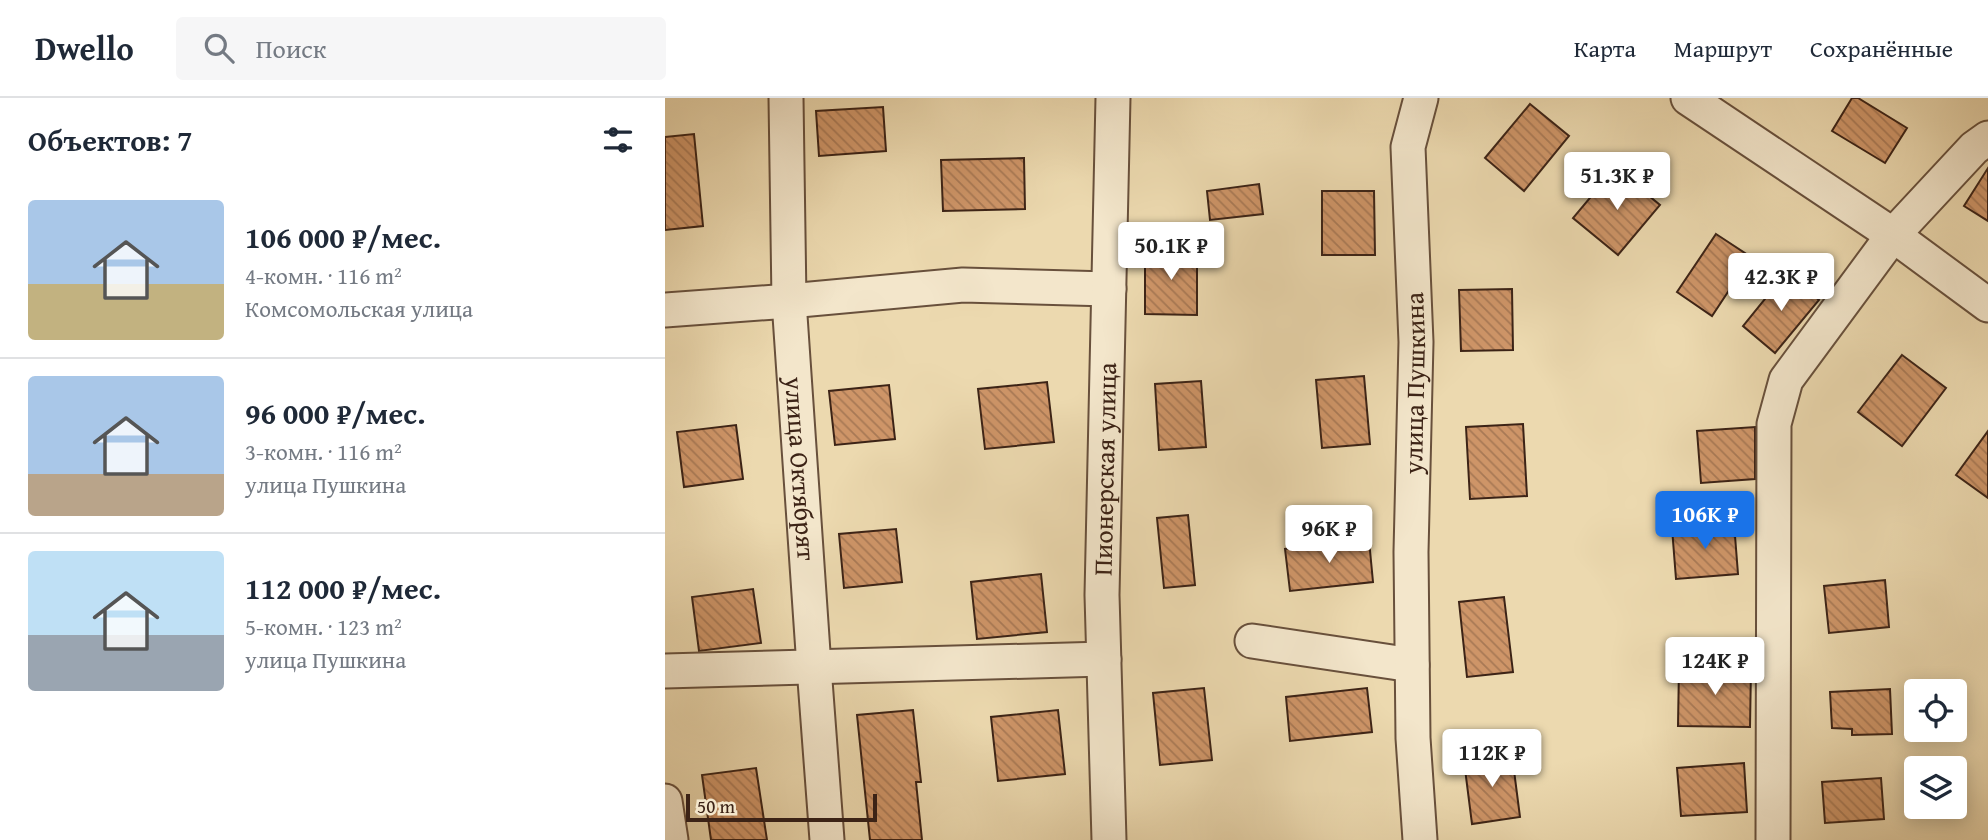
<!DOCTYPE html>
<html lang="ru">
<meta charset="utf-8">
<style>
body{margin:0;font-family:"Gentium Book Plus",serif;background:#f6f6f7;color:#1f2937;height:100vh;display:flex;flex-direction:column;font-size:26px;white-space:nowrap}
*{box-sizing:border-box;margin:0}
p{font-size:23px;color:#747a83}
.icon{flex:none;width:38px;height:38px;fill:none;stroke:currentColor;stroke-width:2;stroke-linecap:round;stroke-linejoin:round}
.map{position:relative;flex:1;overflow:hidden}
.details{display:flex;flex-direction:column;background:#fff;width:665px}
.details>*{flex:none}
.controls{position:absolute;left:1239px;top:581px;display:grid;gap:14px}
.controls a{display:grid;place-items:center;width:63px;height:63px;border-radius:7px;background:#fff;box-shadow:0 4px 18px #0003;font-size:35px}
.scale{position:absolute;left:21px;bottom:18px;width:191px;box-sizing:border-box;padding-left:7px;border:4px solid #3c2316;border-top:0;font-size:19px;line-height:24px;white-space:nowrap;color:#3c2316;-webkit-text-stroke:5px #f3e6cb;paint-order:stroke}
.price{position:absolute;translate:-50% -60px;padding:0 16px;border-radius:7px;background:#fff;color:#222;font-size:23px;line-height:46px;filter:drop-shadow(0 2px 4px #0008)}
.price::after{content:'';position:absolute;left:50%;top:42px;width:21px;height:16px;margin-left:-10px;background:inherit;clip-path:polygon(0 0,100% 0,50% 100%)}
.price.active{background:#1a73e8;color:#fff}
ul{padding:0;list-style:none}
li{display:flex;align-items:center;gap:21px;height:175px;padding:0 28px}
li+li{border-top:2px solid #e0e1e3}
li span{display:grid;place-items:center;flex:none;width:196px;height:140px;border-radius:7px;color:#555}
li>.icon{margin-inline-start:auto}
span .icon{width:84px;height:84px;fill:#fffc;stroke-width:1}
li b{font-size:30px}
h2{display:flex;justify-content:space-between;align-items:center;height:84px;padding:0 28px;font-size:30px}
header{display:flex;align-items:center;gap:42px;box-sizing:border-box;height:98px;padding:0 35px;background:#fff;border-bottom:2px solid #e0e1e3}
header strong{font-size:33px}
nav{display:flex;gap:38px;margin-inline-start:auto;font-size:24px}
.search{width:490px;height:63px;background:#f6f6f7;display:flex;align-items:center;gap:18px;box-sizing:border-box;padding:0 24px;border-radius:7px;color:#747a83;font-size:26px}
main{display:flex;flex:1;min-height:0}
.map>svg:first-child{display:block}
</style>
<header>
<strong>Dwello</strong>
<div class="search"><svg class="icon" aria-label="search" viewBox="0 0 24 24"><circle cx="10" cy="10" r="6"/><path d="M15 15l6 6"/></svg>Поиск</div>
<nav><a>Карта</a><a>Маршрут</a><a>Сохранённые</a></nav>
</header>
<main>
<section class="details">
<h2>Объектов: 7<svg class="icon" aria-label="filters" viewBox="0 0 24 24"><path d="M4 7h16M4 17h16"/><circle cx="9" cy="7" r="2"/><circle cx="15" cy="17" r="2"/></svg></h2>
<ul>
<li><span style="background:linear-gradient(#a9c7e8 60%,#c2b280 0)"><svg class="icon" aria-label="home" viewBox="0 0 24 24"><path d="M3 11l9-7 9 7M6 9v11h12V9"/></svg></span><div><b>106 000 ₽/мес.</b><p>4-комн. · 116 m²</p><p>Комсомольская улица</p></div></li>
<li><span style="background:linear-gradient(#a9c7e8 70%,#b9a48a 0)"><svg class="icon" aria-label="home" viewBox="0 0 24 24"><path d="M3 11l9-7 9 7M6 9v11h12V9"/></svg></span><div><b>96 000 ₽/мес.</b><p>3-комн. · 116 m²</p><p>улица Пушкина</p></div></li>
<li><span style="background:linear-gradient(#bfe0f5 60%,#9aa5b1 0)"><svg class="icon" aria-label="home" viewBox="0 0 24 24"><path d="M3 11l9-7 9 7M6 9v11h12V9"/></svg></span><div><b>112 000 ₽/мес.</b><p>5-комн. · 123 m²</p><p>улица Пушкина</p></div></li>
</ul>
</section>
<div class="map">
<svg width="1323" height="742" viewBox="0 0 1323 742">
<defs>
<pattern id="building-back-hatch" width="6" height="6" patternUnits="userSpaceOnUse" patternTransform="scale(1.75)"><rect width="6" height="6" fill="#ce9568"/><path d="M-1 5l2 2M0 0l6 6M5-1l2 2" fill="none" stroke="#a87955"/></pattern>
</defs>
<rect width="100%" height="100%" fill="#ecd9af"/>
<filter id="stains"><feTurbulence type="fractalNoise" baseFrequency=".00286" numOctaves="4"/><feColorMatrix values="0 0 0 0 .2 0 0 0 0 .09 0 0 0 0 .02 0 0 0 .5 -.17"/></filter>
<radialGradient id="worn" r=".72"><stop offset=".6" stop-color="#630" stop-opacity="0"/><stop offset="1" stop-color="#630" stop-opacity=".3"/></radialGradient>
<!-- building -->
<g fill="url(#building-back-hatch)" stroke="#3c2316" stroke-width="2">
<path d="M 1187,0 L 1193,0 L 1242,30 L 1220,65 L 1167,33 Z"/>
<path d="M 865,6 L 904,38 L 859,93 L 820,60 Z"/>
<path d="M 218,9 L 221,53 L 154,58 L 151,13 Z"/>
<path d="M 29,36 L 38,128 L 0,132 L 0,39 Z"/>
<path d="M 359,60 L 360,111 L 278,113 L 276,62 Z"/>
<path d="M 950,70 L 995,107 L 953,157 L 908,120 Z"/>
<path d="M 1323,70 L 1323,123 L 1299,108 Z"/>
<path d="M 594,86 L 598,116 L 545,122 L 542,93 Z"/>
<path d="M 657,93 L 709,93 L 710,157 L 657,157 Z"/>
<path d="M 1051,136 L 1086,159 L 1047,218 L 1012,194 Z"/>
<path d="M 480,151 L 532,151 L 532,217 L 480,216 Z"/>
<path d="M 1121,175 L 1154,202 L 1110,255 L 1078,228 Z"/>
<path d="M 847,191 L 848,252 L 796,253 L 794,192 Z"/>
<path d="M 1237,257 L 1281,290 L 1237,348 L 1193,314 Z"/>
<path d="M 699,278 L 705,346 L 657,350 L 651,282 Z"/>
<path d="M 536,283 L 541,349 L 494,352 L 490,286 Z"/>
<path d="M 382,284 L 389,344 L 320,351 L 313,291 Z"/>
<path d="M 224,287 L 230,341 L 170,347 L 164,293 Z"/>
<path d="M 858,326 L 862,398 L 805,401 L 801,329 Z"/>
<path d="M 71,327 L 78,381 L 19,389 L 12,334 Z"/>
<path d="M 1090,329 L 1090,381 L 1036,385 L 1032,333 Z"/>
<path d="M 1323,333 L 1323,400 L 1291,377 Z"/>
<path d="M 523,417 L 530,487 L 499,490 L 492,420 Z"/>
<path d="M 1069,425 L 1073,476 L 1011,481 L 1007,430 Z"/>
<path d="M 231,431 L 237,484 L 179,490 L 174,436 Z"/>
<path d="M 704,442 L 708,484 L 625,493 L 620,451 Z"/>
<path d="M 376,476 L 382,534 L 312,541 L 306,484 Z"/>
<path d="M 1220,482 L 1224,529 L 1164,535 L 1159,488 Z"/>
<path d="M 88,491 L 96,545 L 34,553 L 27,499 Z"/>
<path d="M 839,499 L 848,574 L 802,579 L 794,504 Z"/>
<path d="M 1014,569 L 1086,570 L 1085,629 L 1013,628 Z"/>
<path d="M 539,590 L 547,662 L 495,667 L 488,595 Z"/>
<path d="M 702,590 L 707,634 L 625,643 L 621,599 Z"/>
<path d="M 1225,591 L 1227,636 L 1187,637 L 1187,631 L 1167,630 L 1165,594 Z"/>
<path d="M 248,612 L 256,684 L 251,684 L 257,742 L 205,742 L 192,617 Z"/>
<path d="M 393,612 L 400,676 L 333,683 L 326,619 Z"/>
<path d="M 847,657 L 855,719 L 807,726 L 799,663 Z"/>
<path d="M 1079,665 L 1082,714 L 1016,718 L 1012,670 Z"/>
<path d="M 91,670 L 102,742 L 46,742 L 37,677 Z"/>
<path d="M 1216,680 L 1219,721 L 1160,725 L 1157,684 Z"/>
</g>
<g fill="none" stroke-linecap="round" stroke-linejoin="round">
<defs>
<g id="minor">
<path id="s1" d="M 121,0 L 124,203 L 149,569 L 162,742"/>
<path d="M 1023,0 L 1228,137 L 1323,207"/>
<path d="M 0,212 L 124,203 L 298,187 L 444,191"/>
<path d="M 587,543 L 747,567"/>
<path d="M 0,573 L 439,561"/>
<path d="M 0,703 L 6,742"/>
<path id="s2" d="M 444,742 L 437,497 L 448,0"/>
<path id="s3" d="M 755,742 L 748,640 L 746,454 L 751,244 L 743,49 L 756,0"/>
<path d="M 1108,742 L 1109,326 L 1121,282 L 1228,137 L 1309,50 L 1323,40"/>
</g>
</defs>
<!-- minor casing -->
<use href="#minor" stroke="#68503c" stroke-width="37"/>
<!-- minor -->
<use href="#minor" stroke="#f3e6cb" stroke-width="33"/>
</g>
<g text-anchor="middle" stroke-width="6" stroke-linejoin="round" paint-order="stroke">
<!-- street labels -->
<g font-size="26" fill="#3c2316" stroke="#f3e6cb">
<text dy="9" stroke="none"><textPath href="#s3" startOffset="457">улица Пушкина</textPath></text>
<text dy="9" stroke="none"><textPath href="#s1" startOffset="371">улица Октябрят</textPath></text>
<text dy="9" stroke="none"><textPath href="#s2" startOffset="371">Пионерская улица</textPath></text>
</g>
</g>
<rect width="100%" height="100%" filter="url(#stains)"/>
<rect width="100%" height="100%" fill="url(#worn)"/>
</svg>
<div class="controls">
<a><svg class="icon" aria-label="locate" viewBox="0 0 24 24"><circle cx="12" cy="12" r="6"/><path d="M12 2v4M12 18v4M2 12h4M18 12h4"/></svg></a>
<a><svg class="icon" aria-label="layers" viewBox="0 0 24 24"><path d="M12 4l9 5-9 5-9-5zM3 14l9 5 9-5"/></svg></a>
</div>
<div class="scale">50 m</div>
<b class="price" style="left:952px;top:114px">51.3K ₽</b>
<b class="price" style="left:506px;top:184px">50.1K ₽</b>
<b class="price" style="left:1116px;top:215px">42.3K ₽</b>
<b class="price active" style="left:1040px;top:453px">106K ₽</b>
<b class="price" style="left:664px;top:467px">96K ₽</b>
<b class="price" style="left:1050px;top:599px">124K ₽</b>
<b class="price" style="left:827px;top:691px">112K ₽</b>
</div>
</main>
